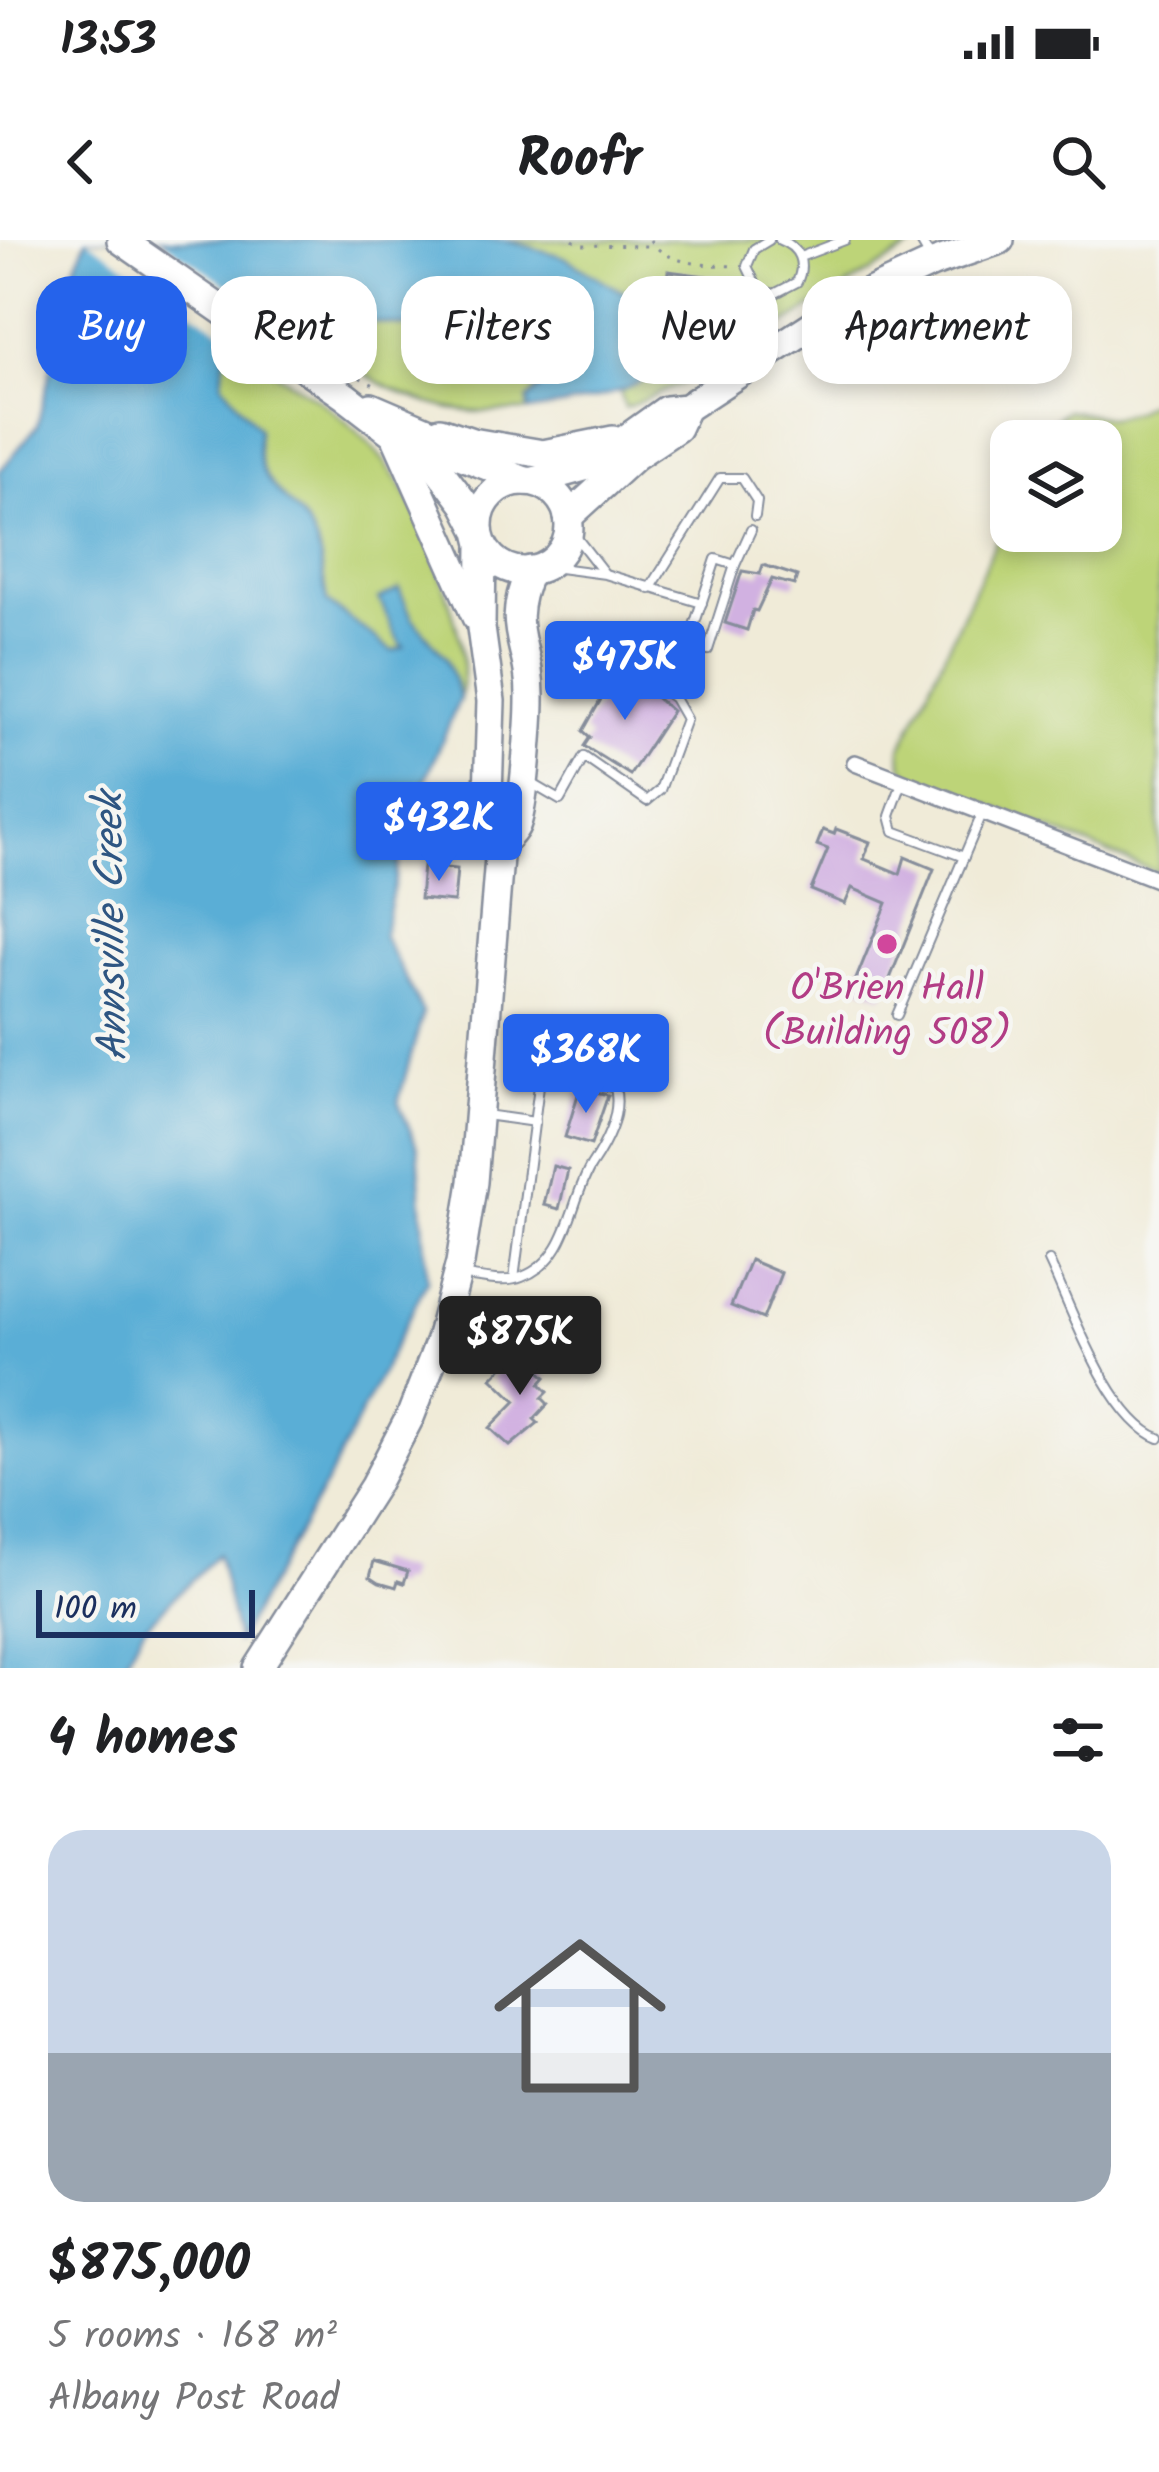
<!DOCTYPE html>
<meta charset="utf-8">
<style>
body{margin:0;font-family:Kalam,sans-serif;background:#f6f6f6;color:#202124;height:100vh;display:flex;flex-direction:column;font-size:45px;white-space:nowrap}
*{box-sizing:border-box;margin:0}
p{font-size:39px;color:#757577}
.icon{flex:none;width:66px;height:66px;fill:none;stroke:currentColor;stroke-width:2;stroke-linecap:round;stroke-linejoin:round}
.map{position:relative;height:1428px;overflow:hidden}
.drawer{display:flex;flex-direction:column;background:#fff;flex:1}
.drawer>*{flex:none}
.top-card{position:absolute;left:36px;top:36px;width:1089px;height:108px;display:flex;gap:24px}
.controls{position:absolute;left:990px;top:180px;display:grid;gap:24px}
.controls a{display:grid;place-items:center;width:132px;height:132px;border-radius:24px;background:#fff;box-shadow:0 6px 18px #0003;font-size:60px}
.scale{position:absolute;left:36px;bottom:30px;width:219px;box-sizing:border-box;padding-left:12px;border:6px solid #1b2f5e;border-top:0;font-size:33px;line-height:42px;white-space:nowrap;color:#1b2f5e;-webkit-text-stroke:9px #f6f6f2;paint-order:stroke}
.price{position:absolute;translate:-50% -102px;padding:0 27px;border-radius:12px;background:#2563eb;color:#fff;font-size:39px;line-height:78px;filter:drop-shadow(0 3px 6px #0008)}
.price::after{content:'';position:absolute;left:50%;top:72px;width:36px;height:27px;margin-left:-18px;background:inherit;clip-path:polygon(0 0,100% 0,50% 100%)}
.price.active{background:#222;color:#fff}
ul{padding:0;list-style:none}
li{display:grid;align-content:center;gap:24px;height:636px;padding:0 48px}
li span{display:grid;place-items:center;height:372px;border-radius:36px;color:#555}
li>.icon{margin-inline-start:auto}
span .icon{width:216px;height:216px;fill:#fffc;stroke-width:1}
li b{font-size:51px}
h2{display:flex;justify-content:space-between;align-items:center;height:144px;padding:0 48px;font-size:51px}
.tag{padding:0 42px;border-radius:36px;background:#fff;box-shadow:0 6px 18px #0003;font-size:42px;line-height:108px}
.tag.active{background:#2563eb;color:#fff}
.status{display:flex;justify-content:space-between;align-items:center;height:84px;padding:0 60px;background:#fff;direction:ltr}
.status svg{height:33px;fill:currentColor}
header{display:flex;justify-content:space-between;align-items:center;height:156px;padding:0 48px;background:#fff;font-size:54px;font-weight:600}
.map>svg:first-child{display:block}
</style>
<div class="status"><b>13:53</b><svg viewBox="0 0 49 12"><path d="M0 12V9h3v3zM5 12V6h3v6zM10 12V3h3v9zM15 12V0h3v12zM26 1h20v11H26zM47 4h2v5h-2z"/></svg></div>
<header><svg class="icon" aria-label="back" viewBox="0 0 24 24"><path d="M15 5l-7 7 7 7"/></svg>Roofr<svg class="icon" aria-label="search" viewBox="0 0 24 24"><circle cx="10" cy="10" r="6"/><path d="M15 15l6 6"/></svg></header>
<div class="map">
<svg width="1159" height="1428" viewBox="0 0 1159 1428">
<rect width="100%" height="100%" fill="#f6f6f2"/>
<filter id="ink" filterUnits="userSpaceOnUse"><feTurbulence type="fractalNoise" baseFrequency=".00833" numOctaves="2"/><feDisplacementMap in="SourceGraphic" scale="24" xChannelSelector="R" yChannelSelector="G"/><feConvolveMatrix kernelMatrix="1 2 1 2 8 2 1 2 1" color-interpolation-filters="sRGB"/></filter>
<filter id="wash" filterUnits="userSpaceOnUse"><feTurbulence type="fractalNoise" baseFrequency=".004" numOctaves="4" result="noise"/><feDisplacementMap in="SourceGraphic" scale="48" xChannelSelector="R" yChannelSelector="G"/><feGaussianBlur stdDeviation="2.7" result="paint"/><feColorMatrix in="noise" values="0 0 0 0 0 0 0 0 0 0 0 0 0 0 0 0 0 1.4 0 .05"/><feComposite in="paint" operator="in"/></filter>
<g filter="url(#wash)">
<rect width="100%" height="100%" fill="#f0ebd8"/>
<!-- green -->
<g fill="#bdd478" stroke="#6c826b" stroke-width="3">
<path d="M 506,0 L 924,0 L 695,138 L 625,168 L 620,151 L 644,140 L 670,94 L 665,70 L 619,50 L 564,17 Z"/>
<path d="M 264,64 L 276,70 L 298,65 L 322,67 L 329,76 L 455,93 L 463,103 C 506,108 524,79 559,124 L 528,159 L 528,171 C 500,172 470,174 443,167 C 374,151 320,104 261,67 Z"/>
<path d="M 225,110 C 287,134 355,178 393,233 C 418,268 433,311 446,351 C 457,387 469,420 460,458 L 446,418 L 412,378 L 399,349 L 393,382 L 405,408 L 392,411 L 327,362 C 323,343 323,313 313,296 C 288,253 252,249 259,189 L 222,143 Z"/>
<path d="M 1159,157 L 1159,633 L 908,533 L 902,525 L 901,509 L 1011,269 L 1011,291 L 1101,291 L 1101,201 L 1042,201 L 1055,179 L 1067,170 L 1111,178 L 1133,172 Z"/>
</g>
<!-- water -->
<path fill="#5aaed6" stroke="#3a6e9a" stroke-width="3" d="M 86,0 L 506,0 L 564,17 L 619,50 L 665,70 L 670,94 L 681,99 L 682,109 C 646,154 581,163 528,171 L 528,159 L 540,150 L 532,134 L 548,136 L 559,124 L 544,104 L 531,99 L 514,109 L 497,98 L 479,105 L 463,103 L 454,93 L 329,76 L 321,67 L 298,65 L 276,70 L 265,64 L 225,110 L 222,143 L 259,189 C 251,250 290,251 313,295 C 322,314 323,342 327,362 L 392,411 L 404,407 C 391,394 389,376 379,359 L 399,349 L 412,378 L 446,418 L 460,458 L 408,582 L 383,695 L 423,773 L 398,862 L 418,908 L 427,1041 L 330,1236 L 237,1401 L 218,1314 L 144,1387 L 122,1428 L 0,1428 L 0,231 L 37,186 L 76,24 Z"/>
<!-- pier -->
<path fill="#f0ebd8" d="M 88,0 L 161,0 L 265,72 L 239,103 Z"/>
<g id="blocks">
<!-- building -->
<g fill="#d1b1e1">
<path d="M 668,31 L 721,38 L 717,67 L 665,60 Z"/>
<path d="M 891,88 L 911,100 L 890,135 L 870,123 Z"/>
<path d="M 763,325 L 797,336 L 794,345 L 772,339 L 757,371 L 753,370 L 747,390 L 725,383 L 742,331 L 760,334 Z"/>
<path d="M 626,432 L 672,471 L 630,535 L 584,506 L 590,497 L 583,491 L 608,447 L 615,440 L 618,442 Z"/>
<path d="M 836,589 L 870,602 L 864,619 L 900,634 L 905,617 L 934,629 L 883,756 L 854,744 L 887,663 L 852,648 L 845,664 L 811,650 L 828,609 L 817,605 L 823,590 L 834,594 Z"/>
<path d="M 423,626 L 457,629 L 454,662 L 420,659 Z"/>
<path d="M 542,779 L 593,795 L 585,821 L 534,805 Z"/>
<path d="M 580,848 L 608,855 L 591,905 L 565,897 Z"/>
<path d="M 553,926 L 568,930 L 559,969 L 544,965 Z"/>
<path d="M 750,1020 L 781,1033 L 763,1079 L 731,1066 Z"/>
<path d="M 518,1111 L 546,1137 L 540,1144 L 548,1152 L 542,1158 L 548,1164 L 534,1179 L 538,1183 L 510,1206 L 490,1188 L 516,1161 L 492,1138 Z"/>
<path d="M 374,1321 L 408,1331 L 404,1343 L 398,1341 L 396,1347 L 379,1342 L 370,1336 Z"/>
</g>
</g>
</g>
<g filter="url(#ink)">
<use href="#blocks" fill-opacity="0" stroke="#868d9b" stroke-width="3"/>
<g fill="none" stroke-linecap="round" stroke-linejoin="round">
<defs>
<g id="service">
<path d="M 769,0 L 754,9 L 747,26 L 758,49 L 774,54 L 797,42 C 806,23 799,7 780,0"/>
<path d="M 920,0 L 930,17"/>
<path d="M 800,17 L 845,0"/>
<path d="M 569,288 L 604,333"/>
<path d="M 544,326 L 605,334 L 702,363"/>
<path d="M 650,349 L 720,238 L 742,238 L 757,261 L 755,276"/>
<path d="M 688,404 L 716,319 L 735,325"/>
<path d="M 531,543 L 560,560 L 584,517 L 647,561 L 660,550 L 686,479 L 674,458 L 628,423 L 662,393 L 708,410 L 735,325 L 751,290"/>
<path d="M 902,543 L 890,576 L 894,591 L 964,617"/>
<path d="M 897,775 L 982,574"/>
<path d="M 485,875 L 535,882"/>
<path d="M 1049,1021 C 1071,1067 1110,1180 1159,1198"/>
<path d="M 465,1036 C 482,1038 505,1044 522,1037 C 570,1019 570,960 591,926 C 605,905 622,875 615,848 L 541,830 L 514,1039"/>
</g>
<path id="minor" d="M 855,523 L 1159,640"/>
<g id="trunk">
<path d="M 121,0 L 345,156 L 437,227 L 465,264 L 479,291"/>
<path d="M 371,167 L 427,191 L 437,206 L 525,241"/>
<path d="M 440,191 L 472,202 L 543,214 L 613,200"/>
<path d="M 397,200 L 476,377"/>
<path d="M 534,241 L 588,226 L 666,170 L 686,168 L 846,63 L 933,23 L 1000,0"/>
<circle cx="524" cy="286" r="45"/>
<path d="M 568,277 L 635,216 L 677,188 L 686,168"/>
<path d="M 482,305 L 481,388 L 491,461 L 487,587 L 500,605"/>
<path d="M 258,1428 L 374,1246 L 411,1175 L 440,1100 L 460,1023 L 473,942 L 500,605 C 505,599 515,591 517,583 C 524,565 530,481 530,459 C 531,402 503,392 530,330"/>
</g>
</defs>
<!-- service casing -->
<use href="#service" stroke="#868d9b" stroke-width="12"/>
<!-- minor casing -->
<use href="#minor" stroke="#868d9b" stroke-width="20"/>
<!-- trunk casing -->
<use href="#trunk" stroke="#868d9b" stroke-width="32"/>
<!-- path -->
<g stroke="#868d9b" stroke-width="3" stroke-dasharray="3 9" stroke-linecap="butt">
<path d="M 573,0 L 579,5 L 652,6"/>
<path d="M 650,0 C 666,25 708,25 736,26"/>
<path d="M 349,132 L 378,147"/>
<path d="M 694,136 L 740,67"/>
</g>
<!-- service -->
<use href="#service" stroke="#fff" stroke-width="8"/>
<!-- minor -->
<use href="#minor" stroke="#fff" stroke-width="15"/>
<!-- trunk -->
<use href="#trunk" stroke="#fff" stroke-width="27"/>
</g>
</g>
<!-- markers -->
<circle fill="#d1479c" stroke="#f6f6f2" stroke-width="4.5" cx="887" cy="704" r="12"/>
<g text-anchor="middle" stroke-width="9" stroke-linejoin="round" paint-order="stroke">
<!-- hotel labels -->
<g font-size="39" fill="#b23c85" stroke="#f6f6f2">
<text x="887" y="760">O'Brien Hall<tspan x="887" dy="45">(Building 508)</tspan></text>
</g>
<!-- water labels -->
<g font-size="42" font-style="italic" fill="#2e5582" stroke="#f6f6f2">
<text transform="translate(109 687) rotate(-91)" y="15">Annsville Creek</text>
</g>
</g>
</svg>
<div class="controls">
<a><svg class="icon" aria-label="layers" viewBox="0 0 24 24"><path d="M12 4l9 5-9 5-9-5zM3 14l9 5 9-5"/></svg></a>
</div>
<div class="scale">100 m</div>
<b class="price" style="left:625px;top:483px">$475K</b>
<b class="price" style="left:439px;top:644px">$432K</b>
<b class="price" style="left:586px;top:876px">$368K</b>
<b class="price active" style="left:520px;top:1158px">$875K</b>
<div class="top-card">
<a class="tag active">Buy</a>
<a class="tag">Rent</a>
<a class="tag">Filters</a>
<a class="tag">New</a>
<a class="tag">Apartment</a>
</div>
</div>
<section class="drawer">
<h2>4 homes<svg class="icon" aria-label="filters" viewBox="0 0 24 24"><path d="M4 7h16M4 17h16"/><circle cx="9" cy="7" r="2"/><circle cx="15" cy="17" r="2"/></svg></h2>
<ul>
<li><span style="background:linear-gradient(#c9d6e8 60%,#9aa5b1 0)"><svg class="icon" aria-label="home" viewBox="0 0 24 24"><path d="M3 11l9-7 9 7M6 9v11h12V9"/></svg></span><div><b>$875,000</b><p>5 rooms · 168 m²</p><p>Albany Post Road</p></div></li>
</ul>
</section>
